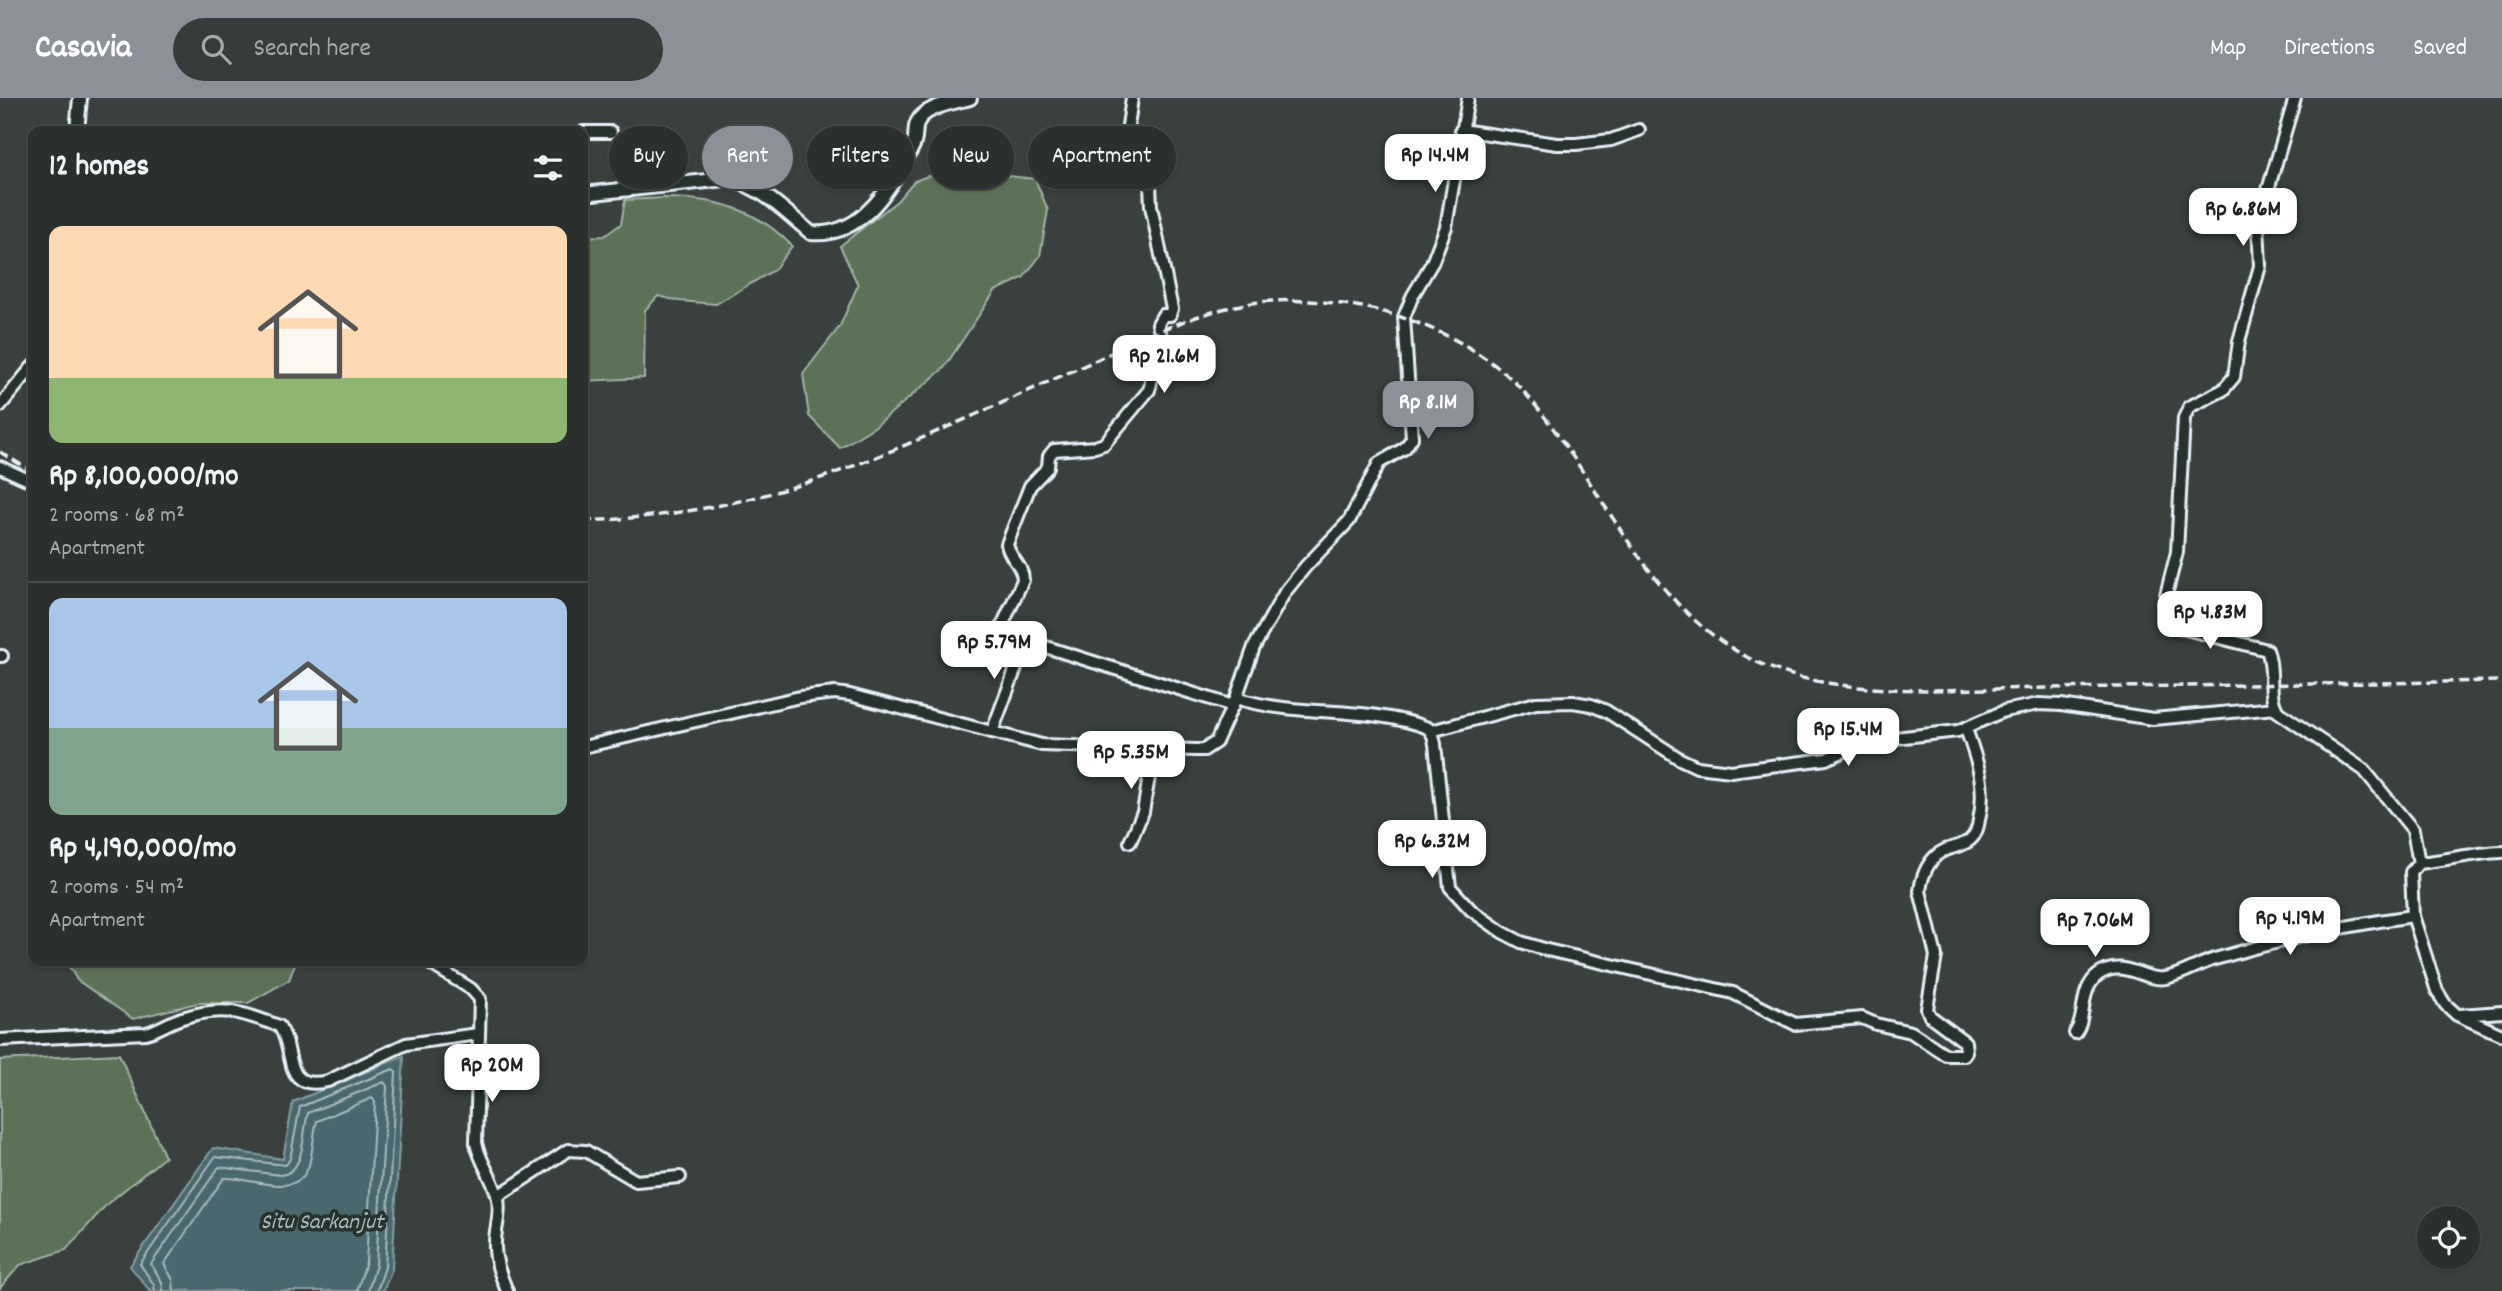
<!DOCTYPE html>
<meta charset="utf-8">
<style>
body{margin:0;font-family:Dekko,sans-serif;background:#373c3a;color:#f1f3f6;height:100vh;display:flex;flex-direction:column;font-size:26px;white-space:nowrap}
*{box-sizing:border-box;margin:0}
p{font-size:23px;color:#a6a9aa}
.icon{flex:none;width:38px;height:38px;fill:none;stroke:currentColor;stroke-width:2;stroke-linecap:round;stroke-linejoin:round}
.map{position:relative;flex:1;overflow:hidden}
.panel{position:absolute;left:28px;top:28px;width:560px;height:840px;display:flex;flex-direction:column;background:#2b302e;border-radius:14px;box-shadow:0 2px 5px #0004,0 0 0 2px #474b4a}
.panel>*{flex:none}
.guide{position:absolute;left:609px;top:28px;width:665px;height:63px;display:flex;gap:14px}
.buttons{position:absolute;left:2417px;top:1108px;display:grid;gap:14px}
.buttons a{display:grid;place-items:center;width:63px;height:63px;border-radius:50%;background:#2b302e;box-shadow:0 2px 5px #0004,0 0 0 2px #474b4a;font-size:35px}
.price{position:absolute;translate:-50% -60px;padding:0 16px;border-radius:14px;background:#fff;color:#222;font-size:23px;line-height:46px;filter:drop-shadow(0 2px 4px #0008)}
.price::after{content:'';position:absolute;left:50%;top:42px;width:21px;height:16px;margin-left:-10px;background:inherit;clip-path:polygon(0 0,100% 0,50% 100%)}
.price.current{background:#8c9099;color:#fff}
ul{padding:0;list-style:none}
li{display:grid;align-content:center;gap:14px;height:371px;padding:0 21px}
li+li{border-top:2px solid #474b4a}
li span{display:grid;place-items:center;height:217px;border-radius:14px;color:#555}
li>.icon{margin-inline-start:auto}
span .icon{width:126px;height:126px;fill:#fffc;stroke-width:1}
li b{font-size:30px}
h2{display:flex;justify-content:space-between;align-items:center;height:84px;padding:0 21px;font-size:30px}
.chip{padding:0 24px;border-radius:32px;background:#2b302e;box-shadow:0 2px 5px #0004,0 0 0 2px #474b4a;font-size:24px;line-height:63px}
.chip.current{background:#8c9099;color:#fff}
header{display:flex;align-items:center;gap:42px;box-sizing:border-box;height:98px;padding:0 35px;background:#8c9099;color:#fff}
header strong{font-size:33px}
nav{display:flex;gap:38px;margin-inline-start:auto;font-size:24px}
.search{width:490px;height:63px;background:#373c3a;display:flex;align-items:center;gap:18px;box-sizing:border-box;padding:0 24px;border-radius:38px;color:#a6a9aa;font-size:26px}
.map>svg:first-child{display:block}
</style>
<header>
<strong>Casavia</strong>
<div class="search"><svg class="icon" aria-label="search" viewBox="0 0 24 24"><circle cx="10" cy="10" r="6"/><path d="M15 15l6 6"/></svg>Search here</div>
<nav><a>Map</a><a>Directions</a><a>Saved</a></nav>
</header>
<div class="map">
<svg width="2502" height="1193" viewBox="0 0 2502 1193">
<rect width="100%" height="100%" fill="#39403e"/>
<filter id="ink" filterUnits="userSpaceOnUse"><feTurbulence type="fractalNoise" baseFrequency=".0143" numOctaves="2"/><feDisplacementMap in="SourceGraphic" scale="14" xChannelSelector="R" yChannelSelector="G"/><feConvolveMatrix kernelMatrix="1 2 1 2 8 2 1 2 1" color-interpolation-filters="sRGB"/></filter>
<g filter="url(#ink)">
<!-- green -->
<g fill="#5c7257" stroke="#a2b2a8" stroke-width="2">
<path d="M 947,71 L 1035,81 L 1048,112 L 1040,158 L 1023,180 L 995,193 L 944,270 L 877,327 L 840,350 L 809,318 L 803,276 L 840,228 L 858,187 L 840,148 L 897,103 L 914,83 Z"/>
<path d="M 664,100 C 715,100 756,110 792,148 L 774,172 L 716,206 L 679,203 L 658,198 L 645,212 L 644,280 L 583,283 L 583,139 L 604,138 L 621,126 L 625,102 Z"/>
<path d="M 66,863 L 296,863 L 289,882 L 248,905 L 197,905 L 133,921 L 77,882 Z"/>
<path d="M 119,956 L 165,1059 L 107,1106 L 66,1152 L 20,1167 L 0,1190 L 0,962 Z"/>
</g>
<!-- water -->
<path fill="#48676e" stroke="#889ea5" stroke-width="2" d="M 404,958 L 392,1171 L 383,1193 L 150,1193 L 130,1168 L 213,1050 L 283,1061 L 293,1004 Z"/>
<g fill="none" stroke-linecap="round" stroke-linejoin="round">
<!-- shore -->
<g stroke="#a8bac1" stroke-width="2">
<path d="M 155,1193 L 154,1187 L 140,1166 L 215,1059 L 286,1067 L 290,1061 L 300,1009 L 393,971 L 396,974 L 385,1169 L 377,1193"/>
<path d="M 163,1193 L 162,1184 L 151,1166 L 219,1069 L 280,1077 C 306,1075 302,1035 308,1015 L 384,984 L 387,988 L 376,1167 L 368,1193"/>
<path d="M 174,1193 L 173,1182 L 164,1166 L 224,1080 C 249,1078 298,1104 309,1067 C 313,1053 313,1037 317,1023 L 372,1000 L 375,1004 L 366,1164 L 357,1193"/>
</g>
<defs>
<g id="minor">
<path d="M 1132,0 L 1128,28 L 1139,51 L 1149,66 L 1151,108 L 1172,211 L 1170,217 L 1163,217 L 1158,226 L 1161,239 C 1135,252 1158,271 1149,292 L 1104,346 L 1095,349 L 1054,352 L 1049,358 L 1048,369 L 1030,388 L 1007,446 C 1009,460 1023,467 1023,482 L 1001,530 L 1003,534 L 1027,543 L 1233,608"/>
<path d="M 2295,0 L 2258,126 L 2260,168 L 2239,243 L 2234,279 L 2223,292 L 2189,309 L 2184,320 L 2177,454 L 2166,497 L 2167,523 L 2174,528 L 2267,552 C 2275,571 2267,594 2277,613 L 2364,672 L 2413,732 L 2419,765"/>
<path d="M 1461,32 L 1557,46 L 1576,46 L 1611,42 L 1639,32"/>
<path d="M 583,34 L 611,34"/>
<path d="M 0,308 L 33,268"/>
<path d="M 0,369 L 33,384"/>
<path d="M 0,558 L 2,558"/>
<path d="M 1236,600 C 1298,620 1367,607 1428,630 L 1433,637 L 1435,646 L 1450,789 L 1471,812 L 1502,834 L 1521,844 L 1547,852 L 1733,895 L 1795,926 L 1862,920 L 1876,926 L 1911,934 L 1946,957 L 1964,957 L 1966,954 L 1965,944 L 1930,918 L 1927,911 L 1936,858 L 1920,793 C 1922,777 1929,759 1945,752 C 1953,749 1963,748 1970,742 C 1976,737 1978,730 1979,722 C 1987,688 1977,663 1966,631"/>
<path d="M 1431,633 L 1536,605 L 1573,604 L 1591,607 L 1606,613 L 1680,661 L 1697,669 L 1731,673 L 1826,661 L 1868,643 L 1958,633 L 2004,613 L 2039,606 L 2061,607 L 2153,621 L 2276,610"/>
<path d="M 992,634 L 1026,543"/>
<path d="M 583,649 L 800,599 L 835,595 L 850,597 L 1042,647 L 1196,652 L 1204,652 L 1216,644 L 1236,600 L 1254,549 L 1285,494 L 1306,468 L 1349,423 L 1379,365 L 1405,350 L 1412,340 L 1404,219 L 1413,197 L 1432,165 L 1446,129 L 1468,0"/>
<path d="M 1130,744 L 1143,714 L 1154,650"/>
<path d="M 2502,754 C 2474,755 2447,762 2419,765 L 2411,774 L 2413,818 L 2437,893 L 2445,906 L 2457,917 L 2502,937"/>
<path d="M 426,863 L 471,891 L 480,901 L 476,1045 C 480,1065 495,1083 498,1101 C 501,1116 495,1130 495,1145 C 494,1162 501,1178 507,1193"/>
<path d="M 2460,917 L 2502,914"/>
<path d="M 2075,935 C 2087,921 2078,893 2098,877 C 2123,859 2145,884 2165,880 C 2182,877 2198,866 2215,861 C 2279,842 2346,827 2413,818"/>
<path d="M 0,942 L 146,935 C 159,932 169,924 182,920 C 223,907 241,914 279,928 C 297,952 280,994 328,983 L 406,946 L 478,936"/>
<path d="M 498,1098 L 568,1052 L 586,1053 L 636,1083 L 680,1079"/>
</g>
<g id="tertiary">
<path d="M 77,33 L 80,0"/>
<path d="M 583,96 L 726,81 C 760,86 785,114 811,135 C 854,139 882,103 901,69 C 905,61 911,53 914,45 C 917,36 913,29 920,20 C 930,8 955,4 970,0"/>
</g>
</defs>
<!-- minor casing -->
<use href="#minor" stroke="#e8f1f8" stroke-width="16"/>
<!-- tertiary casing -->
<use href="#tertiary" stroke="#e8f1f8" stroke-width="18"/>
<!-- minor -->
<use href="#minor" stroke="#26332d" stroke-width="10"/>
<!-- tertiary -->
<use href="#tertiary" stroke="#26332d" stroke-width="12"/>
<!-- rail -->
<g stroke="#e8f1f8" stroke-width="3.5" stroke-dasharray="10 5" stroke-linecap="butt">
<path d="M 0,354 L 33,374"/>
<path d="M 583,423 C 668,420 752,405 832,376 C 916,345 999,306 1081,269 C 1129,247 1179,221 1231,209 C 1273,199 1320,202 1362,209 C 1419,220 1485,250 1524,294 C 1600,379 1640,501 1745,558 C 1800,588 1864,591 1925,592 L 2502,583"/>
</g>
</g>
</g>
<g text-anchor="middle" stroke-width="7" stroke-linejoin="round" paint-order="stroke">
<!-- water labels -->
<g font-size="23" font-style="italic" fill="#a8bac1" stroke="#26332d">
<text x="322" y="1130">Situ Sarkanjut</text>
</g>
</g>
</svg>
<div class="buttons">
<a><svg class="icon" aria-label="locate" viewBox="0 0 24 24"><circle cx="12" cy="12" r="6"/><path d="M12 2v4M12 18v4M2 12h4M18 12h4"/></svg></a>
</div>
<b class="price" style="left:1435px;top:96px">Rp 14.4M</b>
<b class="price" style="left:2243px;top:150px">Rp 6.86M</b>
<b class="price" style="left:1164px;top:297px">Rp 21.6M</b>
<b class="price current" style="left:1428px;top:343px">Rp 8.1M</b>
<b class="price" style="left:2210px;top:553px">Rp 4.83M</b>
<b class="price" style="left:994px;top:583px">Rp 5.79M</b>
<b class="price" style="left:1848px;top:670px">Rp 15.4M</b>
<b class="price" style="left:1131px;top:693px">Rp 5.35M</b>
<b class="price" style="left:1432px;top:782px">Rp 6.32M</b>
<b class="price" style="left:2290px;top:859px">Rp 4.19M</b>
<b class="price" style="left:2095px;top:861px">Rp 7.06M</b>
<b class="price" style="left:492px;top:1006px">Rp 20M</b>
<div class="guide">
<a class="chip">Buy</a>
<a class="chip current">Rent</a>
<a class="chip">Filters</a>
<a class="chip">New</a>
<a class="chip">Apartment</a>
</div>
<section class="panel">
<h2>12 homes<svg class="icon" aria-label="filters" viewBox="0 0 24 24"><path d="M4 7h16M4 17h16"/><circle cx="9" cy="7" r="2"/><circle cx="15" cy="17" r="2"/></svg></h2>
<ul>
<li><span style="background:linear-gradient(#ffd9b3 70%,#8fb573 0)"><svg class="icon" aria-label="home" viewBox="0 0 24 24"><path d="M3 11l9-7 9 7M6 9v11h12V9"/></svg></span><div><b>Rp 8,100,000/mo</b><p>2 rooms · 68 m²</p><p>Apartment</p></div></li>
<li><span style="background:linear-gradient(#a9c7e8 60%,#7fa58c 0)"><svg class="icon" aria-label="home" viewBox="0 0 24 24"><path d="M3 11l9-7 9 7M6 9v11h12V9"/></svg></span><div><b>Rp 4,190,000/mo</b><p>2 rooms · 54 m²</p><p>Apartment</p></div></li>
</ul>
</section>
</div>
